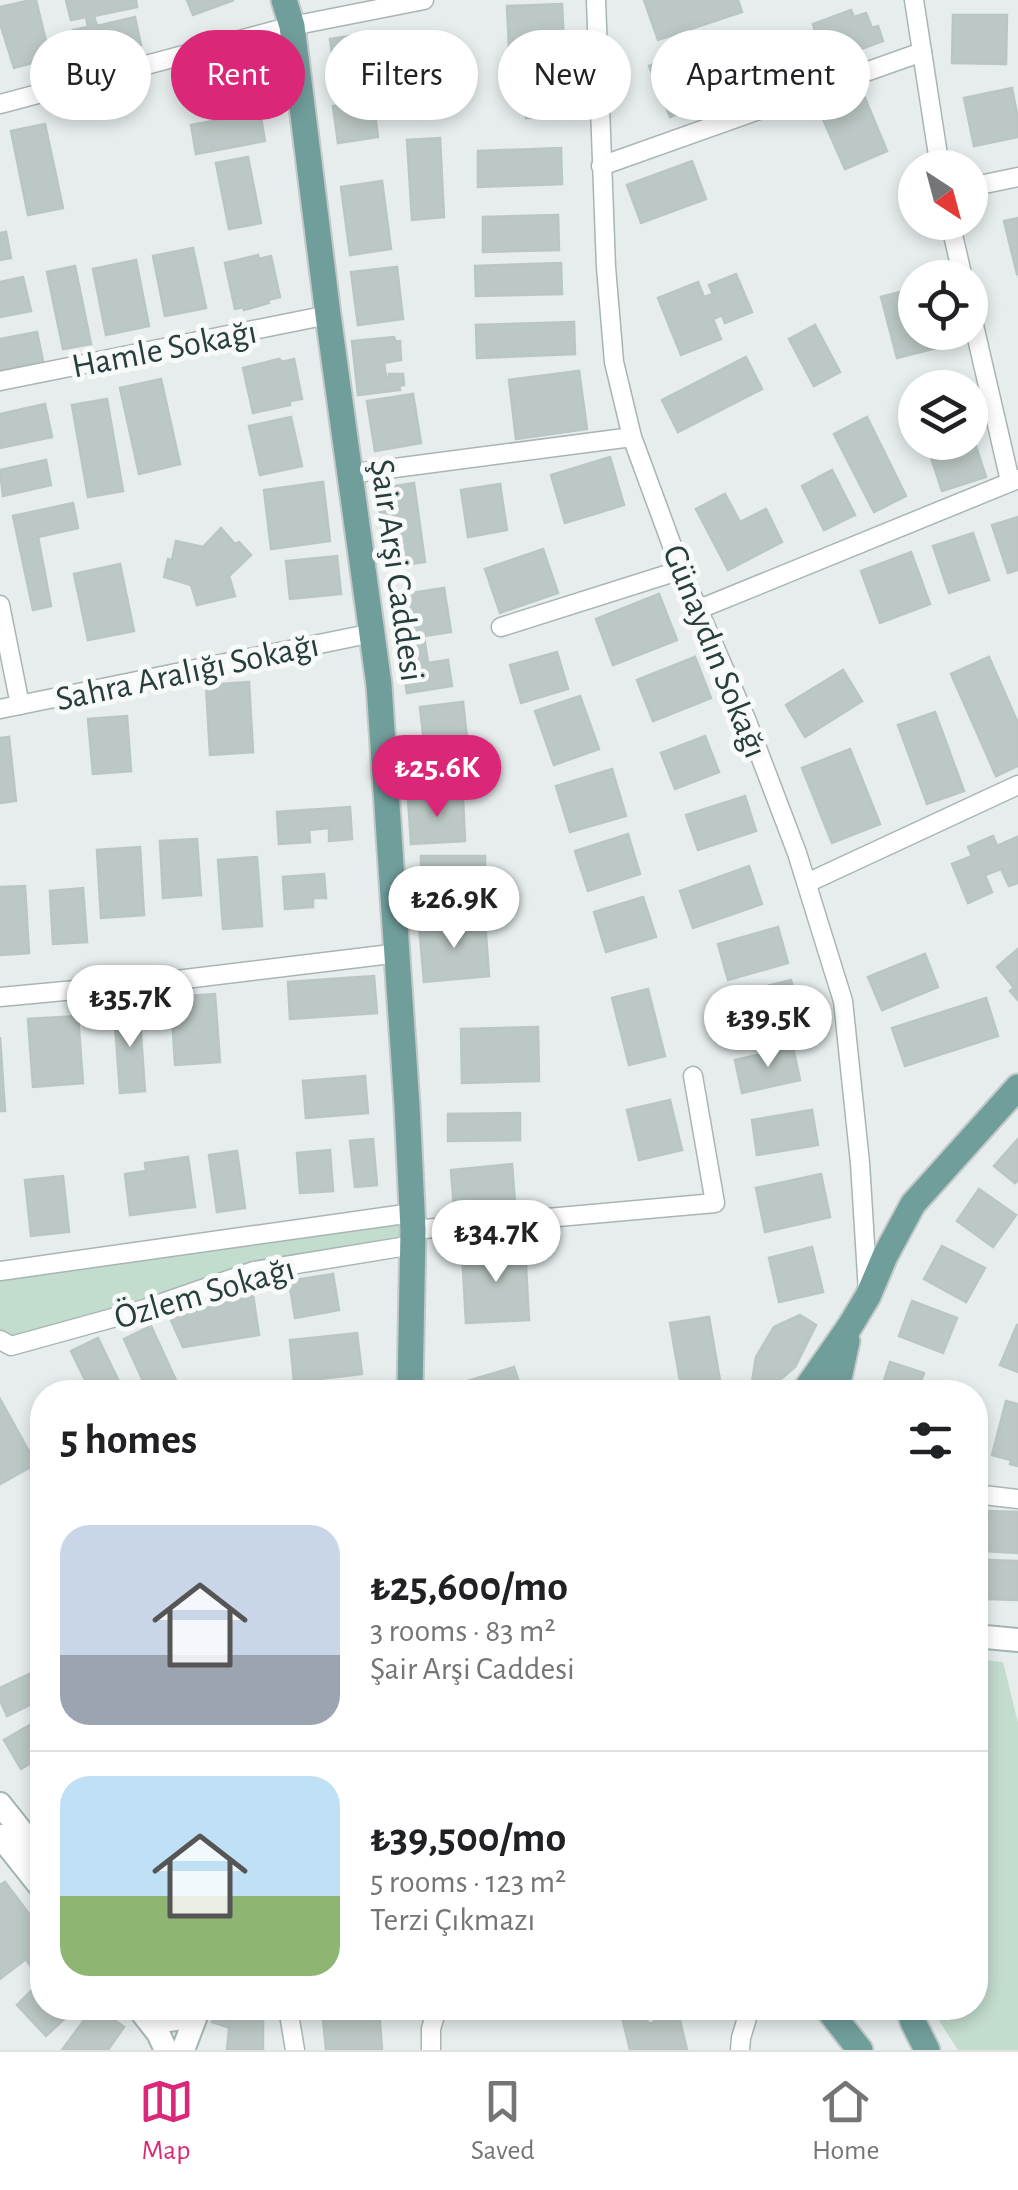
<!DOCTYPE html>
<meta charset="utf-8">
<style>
body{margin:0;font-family:"Alegreya Sans",sans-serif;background:#f2f2f2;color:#202124;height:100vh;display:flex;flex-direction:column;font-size:38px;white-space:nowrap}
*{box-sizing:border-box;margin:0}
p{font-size:32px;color:#757577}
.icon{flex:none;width:55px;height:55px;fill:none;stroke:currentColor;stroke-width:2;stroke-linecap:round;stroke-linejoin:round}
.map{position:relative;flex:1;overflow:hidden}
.details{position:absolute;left:30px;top:1380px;width:958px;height:640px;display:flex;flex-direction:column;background:#fff;border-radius:40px;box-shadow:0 5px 15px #0003}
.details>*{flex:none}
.guide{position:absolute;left:30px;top:30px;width:960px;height:90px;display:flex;gap:20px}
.needle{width:65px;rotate:144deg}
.tools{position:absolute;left:898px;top:150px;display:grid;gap:20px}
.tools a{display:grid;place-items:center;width:90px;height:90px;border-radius:50%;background:#fff;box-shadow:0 5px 15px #0003;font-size:50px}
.price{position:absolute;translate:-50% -85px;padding:0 22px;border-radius:35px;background:#fff;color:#222;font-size:32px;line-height:65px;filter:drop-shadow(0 2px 5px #0008)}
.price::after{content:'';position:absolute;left:50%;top:60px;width:30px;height:22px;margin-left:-15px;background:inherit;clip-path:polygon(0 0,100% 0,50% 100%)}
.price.current{background:#db2777;color:#fff}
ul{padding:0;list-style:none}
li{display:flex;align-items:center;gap:30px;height:250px;padding:0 30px}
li+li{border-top:2px solid #e0e0e0}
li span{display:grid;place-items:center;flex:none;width:280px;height:200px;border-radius:30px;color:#555}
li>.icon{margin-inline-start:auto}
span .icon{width:120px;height:120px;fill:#fffc;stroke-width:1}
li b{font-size:42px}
h2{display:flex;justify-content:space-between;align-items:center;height:120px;padding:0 30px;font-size:42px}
.chip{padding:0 35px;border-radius:45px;background:#fff;box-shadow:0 5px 15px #0003;font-size:35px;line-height:90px}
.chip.current{background:#db2777;color:#fff}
.tab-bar{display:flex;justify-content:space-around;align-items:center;height:140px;border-top:2px solid #e0e0e0;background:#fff;font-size:28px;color:#757577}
.tab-bar a{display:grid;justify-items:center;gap:5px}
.tab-bar .current{color:#db2777}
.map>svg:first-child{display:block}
</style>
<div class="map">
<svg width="1018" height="2050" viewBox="0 0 1018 2050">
<rect width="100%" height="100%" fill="#e6edec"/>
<!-- green -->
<g fill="#c2dcce">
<path d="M 398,1220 L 400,1244 L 256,1262 L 13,1341 L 0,1333 L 0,1273 Z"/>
<path d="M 975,1659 L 1003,1662 L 1018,1723 L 1018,2050 L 958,2050 L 940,2022 L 934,2008 L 975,2008 Z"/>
</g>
<!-- building -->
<g fill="#bcc8c5" stroke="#b9c6c4" stroke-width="2.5">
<path d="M 31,0 L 36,0 L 50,58 L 14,68 L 0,23 L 0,7 Z"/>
<path d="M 66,0 L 136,0 L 137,7 L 94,16 L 97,26 L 135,17 L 141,45 L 79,60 L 73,30 L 88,27 L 86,17 L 71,20 Z"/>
<path d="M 187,0 L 234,0 L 193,15 Z"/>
<path d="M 644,0 L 738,0 L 742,12 L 658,40 Z"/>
<path d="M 562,4 L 564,45 L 509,47 L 507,6 Z"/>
<path d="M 851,10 L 854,17 L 866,13 L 872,28 L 878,26 L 883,41 L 810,68 L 805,53 L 809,51 L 803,36 L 815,32 L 813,24 Z"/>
<path d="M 953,15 L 1007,15 L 1006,64 L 952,63 Z"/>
<path d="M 364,34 L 370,70 L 335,75 L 330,39 Z"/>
<path d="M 438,45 L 446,103 L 406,109 L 398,51 Z"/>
<path d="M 688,50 L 692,59 L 706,53 L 723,95 L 670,117 L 649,66 Z"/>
<path d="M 251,61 L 257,95 L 192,107 L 186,73 Z"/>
<path d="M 575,63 L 577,116 L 526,118 L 524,65 Z"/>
<path d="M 1012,88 L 1018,119 L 1018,137 L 974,146 L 964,98 Z"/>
<path d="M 865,98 L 887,151 L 845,169 L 822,117 Z"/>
<path d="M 373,100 L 378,137 L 338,143 L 333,106 Z"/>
<path d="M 260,112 L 265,141 L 196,154 L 191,125 Z"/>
<path d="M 45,124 L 63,208 L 28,215 L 11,131 Z"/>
<path d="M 440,138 L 444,217 L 412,220 L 407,140 Z"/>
<path d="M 561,148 L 562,184 L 478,187 L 478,151 Z"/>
<path d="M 248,157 L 261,223 L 229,229 L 216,163 Z"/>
<path d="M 692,161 L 706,199 L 641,223 L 627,185 Z"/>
<path d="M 382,181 L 391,249 L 350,255 L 341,187 Z"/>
<path d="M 558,215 L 559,250 L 483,252 L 483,217 Z"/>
<path d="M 1018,218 L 1018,273 L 1017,274 L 1004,221 Z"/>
<path d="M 6,232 L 11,258 L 0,260 L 0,233 Z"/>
<path d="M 193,248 L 206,308 L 165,316 L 153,256 Z"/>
<path d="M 258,255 L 259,259 L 271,256 L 280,297 L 268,300 L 269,303 L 244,310 L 243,307 L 235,309 L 225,263 Z"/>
<path d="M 136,260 L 149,326 L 106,335 L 93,269 Z"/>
<path d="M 561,263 L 562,294 L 476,296 L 475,266 Z"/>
<path d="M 75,266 L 91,344 L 63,349 L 47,272 Z"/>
<path d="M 397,267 L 403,319 L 358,325 L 351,272 Z"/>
<path d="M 736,274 L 752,312 L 725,323 L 722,315 L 713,319 L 721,339 L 681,355 L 658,298 L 698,282 L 704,297 L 713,294 L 709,285 Z"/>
<path d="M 23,277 L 31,311 L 0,317 L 0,282 Z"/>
<path d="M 915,288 L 915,332 L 949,332 L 952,344 L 897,358 L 881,297 Z"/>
<path d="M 574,322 L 575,354 L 477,358 L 476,325 Z"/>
<path d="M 815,325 L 840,372 L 814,386 L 789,339 Z"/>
<path d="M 37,332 L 43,361 L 0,370 L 0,339 Z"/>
<path d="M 394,337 L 396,342 L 400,341 L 401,360 L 384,363 L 386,377 L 390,377 L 389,374 L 403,374 L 404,385 L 399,386 L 400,390 L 358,395 L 352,341 Z"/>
<path d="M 746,357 L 762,389 L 678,432 L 662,400 Z"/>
<path d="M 279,359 L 282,362 L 294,359 L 302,399 L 290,401 L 290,405 L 253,413 L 243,368 Z"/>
<path d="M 579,371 L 587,429 L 516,439 L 509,380 Z"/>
<path d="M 161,379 L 180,464 L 139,474 L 120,388 Z"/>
<path d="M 413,394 L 421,443 L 375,451 L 367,401 Z"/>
<path d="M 107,399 L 123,491 L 88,497 L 72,405 Z"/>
<path d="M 45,404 L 52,437 L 0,448 L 0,414 Z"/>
<path d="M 291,417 L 302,466 L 260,475 L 249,426 Z"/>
<path d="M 867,417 L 906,496 L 874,512 L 834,434 Z"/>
<path d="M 970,428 L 986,477 L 942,491 L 926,442 L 970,442 Z"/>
<path d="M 610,457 L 624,505 L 565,523 L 551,475 Z"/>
<path d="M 46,460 L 51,485 L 3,496 L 0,470 Z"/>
<path d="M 832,470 L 855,515 L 824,530 L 802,486 Z"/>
<path d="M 323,482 L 330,541 L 271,549 L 264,490 Z"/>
<path d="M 414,483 L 425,562 L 387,567 L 377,489 Z"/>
<path d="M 500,484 L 507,530 L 468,537 L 461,490 Z"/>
<path d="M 725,494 L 740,522 L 766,509 L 782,542 L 728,570 L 696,509 Z"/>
<path d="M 73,503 L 78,528 L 38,537 L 51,606 L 33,610 L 13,516 Z"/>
<path d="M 1018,517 L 1018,570 L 1008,573 L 992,525 Z"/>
<path d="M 221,528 L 235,544 L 239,542 L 251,555 L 229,576 L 235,596 L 197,605 L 191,585 L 164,577 L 168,559 L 172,560 L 176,541 L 203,547 Z"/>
<path d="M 973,533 L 989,580 L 949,593 L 933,546 Z"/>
<path d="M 543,549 L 558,593 L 500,613 L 485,569 Z"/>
<path d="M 911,552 L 930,604 L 880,623 L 861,571 Z"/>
<path d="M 337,556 L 341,594 L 290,599 L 286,561 Z"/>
<path d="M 120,564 L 134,631 L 88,640 L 74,574 Z"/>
<path d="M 444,588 L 451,632 L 424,636 L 428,663 L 448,660 L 452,686 L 407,693 L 392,596 Z"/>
<path d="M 659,594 L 677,640 L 613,665 L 596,619 Z"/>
<path d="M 557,652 L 568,689 L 521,703 L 510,665 Z"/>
<path d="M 695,657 L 711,698 L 653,721 L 637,680 Z"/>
<path d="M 989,657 L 1018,723 L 1018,766 L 996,776 L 951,674 Z"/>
<path d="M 843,670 L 862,701 L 805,737 L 786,705 Z"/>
<path d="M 249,682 L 253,752 L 210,755 L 206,685 Z"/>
<path d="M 580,696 L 599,749 L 554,765 L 535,711 Z"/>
<path d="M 463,702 L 470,765 L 427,770 L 420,707 Z"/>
<path d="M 935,712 L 964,791 L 927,804 L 898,725 Z"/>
<path d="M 127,716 L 131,771 L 93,774 L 88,719 Z"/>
<path d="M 705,736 L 719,772 L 675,789 L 661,753 Z"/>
<path d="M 9,737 L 16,801 L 0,803 L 0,738 Z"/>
<path d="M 850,749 L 880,824 L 832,843 L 802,768 Z"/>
<path d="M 612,769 L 626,816 L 570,832 L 556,786 Z"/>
<path d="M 463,796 L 465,841 L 411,844 L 408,798 Z"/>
<path d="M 745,796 L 756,831 L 698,850 L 686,815 Z"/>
<path d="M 350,807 L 352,839 L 329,841 L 329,828 L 309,830 L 310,842 L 279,844 L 277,812 Z"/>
<path d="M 628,834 L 640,874 L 588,891 L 575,851 Z"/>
<path d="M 993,836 L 997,846 L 1017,837 L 1018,883 L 1009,886 L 1001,869 L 985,875 L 992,892 L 968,903 L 952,864 L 972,856 L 968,847 Z"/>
<path d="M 197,839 L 201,895 L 163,898 L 160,841 Z"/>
<path d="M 140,847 L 144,915 L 101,918 L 97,850 Z"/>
<path d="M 421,856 L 485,856 L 485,899 L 421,900 Z"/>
<path d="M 257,857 L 262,926 L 223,929 L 218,860 Z"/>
<path d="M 749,866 L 762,904 L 693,928 L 680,891 Z"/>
<path d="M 324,874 L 326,898 L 313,898 L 313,907 L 285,909 L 283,877 Z"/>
<path d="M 25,886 L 29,953 L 0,955 L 0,887 Z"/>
<path d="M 83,888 L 87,942 L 53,944 L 50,891 Z"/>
<path d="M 643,897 L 656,937 L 606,952 L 594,912 Z"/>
<path d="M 485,920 L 489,976 L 424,982 L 419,925 Z"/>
<path d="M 778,927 L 788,963 L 728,980 L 718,944 Z"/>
<path d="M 1018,949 L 1018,1000 L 1010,991 L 1014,988 L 997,967 Z"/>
<path d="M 925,954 L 938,987 L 882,1010 L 868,977 Z"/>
<path d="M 374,976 L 377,1013 L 290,1019 L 288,982 Z"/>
<path d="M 791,980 L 801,1022 L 746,1036 L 736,994 Z"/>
<path d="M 648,989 L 665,1056 L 629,1065 L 612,998 Z"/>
<path d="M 215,994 L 220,1062 L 175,1065 L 171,997 Z"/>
<path d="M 986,998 L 998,1036 L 905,1066 L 892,1028 Z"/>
<path d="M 139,1008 L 145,1091 L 120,1093 L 114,1010 Z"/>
<path d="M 78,1016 L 83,1083 L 33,1087 L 28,1019 Z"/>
<path d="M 538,1027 L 539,1081 L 462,1083 L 461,1029 Z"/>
<path d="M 0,1037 L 5,1111 L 0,1111 Z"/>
<path d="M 793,1047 L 800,1080 L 742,1093 L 735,1060 Z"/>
<path d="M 365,1076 L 368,1113 L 306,1118 L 303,1081 Z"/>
<path d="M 670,1100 L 682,1150 L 639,1160 L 627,1110 Z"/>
<path d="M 812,1110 L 818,1145 L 757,1155 L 752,1120 Z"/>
<path d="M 520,1113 L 520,1140 L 448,1141 L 448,1114 Z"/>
<path d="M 373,1139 L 377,1185 L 355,1187 L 350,1141 Z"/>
<path d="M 1018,1139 L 1018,1180 L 1015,1183 L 994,1166 Z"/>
<path d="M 330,1150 L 333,1191 L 300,1193 L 297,1153 Z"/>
<path d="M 237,1151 L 245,1208 L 217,1212 L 209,1155 Z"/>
<path d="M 188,1157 L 195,1207 L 130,1215 L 125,1174 L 146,1171 L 145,1163 Z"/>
<path d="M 512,1164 L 515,1203 L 454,1208 L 451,1170 Z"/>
<path d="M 821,1174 L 830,1217 L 765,1232 L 756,1188 Z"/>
<path d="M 63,1176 L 69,1232 L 31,1236 L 25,1180 Z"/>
<path d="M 979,1189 L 1016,1215 L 993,1247 L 957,1221 Z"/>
<path d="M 942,1246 L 985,1268 L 966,1302 L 924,1279 Z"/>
<path d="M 525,1247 L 529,1320 L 466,1323 L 462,1251 Z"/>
<path d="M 812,1247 L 823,1292 L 779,1302 L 769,1258 Z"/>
<path d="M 333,1274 L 339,1310 L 295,1318 L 289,1281 Z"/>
<path d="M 253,1295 L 259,1335 L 183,1347 L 170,1318 Z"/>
<path d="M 912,1301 L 957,1318 L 943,1353 L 899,1336 Z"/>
<path d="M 800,1315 L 816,1325 L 795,1367 L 768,1390 L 752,1382 L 756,1357 L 774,1327 Z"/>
<path d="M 709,1317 L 722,1392 L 682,1392 L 670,1323 Z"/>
<path d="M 1017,1325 L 1018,1325 L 1018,1372 L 1000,1365 Z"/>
<path d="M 151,1326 L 179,1387 L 168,1392 L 148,1392 L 124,1339 Z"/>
<path d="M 357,1333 L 362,1374 L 294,1382 L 290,1340 Z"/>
<path d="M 98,1338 L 124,1392 L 91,1392 L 71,1351 Z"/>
<path d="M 890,1362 L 924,1373 L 917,1392 L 880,1392 Z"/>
<path d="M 514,1367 L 522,1392 L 467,1392 L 464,1382 Z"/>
<path d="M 0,1399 L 36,1464 L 0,1484 Z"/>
<path d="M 1006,1401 L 1018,1404 L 1018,1466 L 1010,1464 L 1011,1460 L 992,1455 Z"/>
<path d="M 988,1511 L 1018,1512 L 1018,1553 L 985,1551 Z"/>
<path d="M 987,1560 L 1018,1561 L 1018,1600 L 987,1599 Z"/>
<path d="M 42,1668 L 42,1699 L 7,1716 L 0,1700 L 0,1688 Z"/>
<path d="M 42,1718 L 42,1756 L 21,1769 L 4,1740 Z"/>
<path d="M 5,1882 L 42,1931 L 42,1959 L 32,1968 L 26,1959 L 0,1979 L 0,1885 Z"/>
<path d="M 42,1980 L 42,2008 L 76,2008 L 46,2036 L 17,2005 Z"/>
<path d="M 93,2008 L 98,2008 L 124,2027 L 108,2050 L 62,2050 Z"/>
<path d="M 216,2008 L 233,2008 L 227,2027 L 212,2022 Z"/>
<path d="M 322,2008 L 379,2008 L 382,2050 L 326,2050 Z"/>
<path d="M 645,2008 L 648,2024 L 655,2022 L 651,2008 L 677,2008 L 687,2050 L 630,2050 L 621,2013 Z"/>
<path d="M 263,2018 L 263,2050 L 227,2050 L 230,2019 Z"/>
</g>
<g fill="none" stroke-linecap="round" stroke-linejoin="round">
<defs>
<g id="street">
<path d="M 596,0 L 606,267 L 614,362 L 632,437 L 681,570 L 746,719 L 797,853 L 843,1001 L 860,1163 L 868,1292"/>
<path d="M 914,0 L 940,168"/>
<path d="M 0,104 L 292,26 L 424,0"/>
<path d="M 601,166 L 922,52"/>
<path d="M 970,187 L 1018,177"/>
<path d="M 950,222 L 963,278"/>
<path d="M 970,308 L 1010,481"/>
<path d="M 0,381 L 328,315"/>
<path d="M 349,474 L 632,437"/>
<path d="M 0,605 L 20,705"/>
<path d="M 697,610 L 1018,479"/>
<path d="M 501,627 L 681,570"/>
<path d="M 0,709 L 373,633"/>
<path d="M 807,883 L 1018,785"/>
<path d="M 0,997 L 160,982 L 399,953"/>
<path d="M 413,1230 L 715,1203 L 693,1076"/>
<path d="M 0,1271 L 412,1213"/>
<path d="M 0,1340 L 11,1346 L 145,1309 L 254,1271 L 413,1245"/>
<path d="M 975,1494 L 1018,1499"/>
<path d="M 288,2008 L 295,2050"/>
<path d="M 431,2050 L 431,2029 L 437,2008"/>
<path d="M 740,2050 L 741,2038 L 750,2008"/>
</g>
<g id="secondary">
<path d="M 975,1636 L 1018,1640"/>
<path d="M 0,1804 L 42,1857"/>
<path d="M 0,1836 L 42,1889"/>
<path d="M 141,2008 C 161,2024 177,2024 197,2008"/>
<path d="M 143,2014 L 158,2033 L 166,2050"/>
<path d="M 183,2050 L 199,2008"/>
</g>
<g id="primary">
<path d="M 284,0 L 292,26 L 328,315 L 379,685 L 407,1106 L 413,1230 L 410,1392"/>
<path d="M 804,1392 L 850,1326 L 868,1296 L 885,1256 L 913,1204 L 1018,1087"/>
<path d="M 836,1392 L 847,1341"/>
<path d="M 827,2008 L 860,2050"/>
<path d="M 909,2008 L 913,2022 L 927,2050"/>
</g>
</defs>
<!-- street casing -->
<use href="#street" stroke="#a9b5b4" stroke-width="21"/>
<!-- secondary casing -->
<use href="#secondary" stroke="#a3b5b2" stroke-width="26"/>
<!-- primary casing -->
<use href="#primary" stroke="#c3c9c8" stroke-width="29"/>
<!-- street -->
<use href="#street" stroke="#fff" stroke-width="18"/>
<!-- secondary -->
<use href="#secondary" stroke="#fff" stroke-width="22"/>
<!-- primary -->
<use href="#primary" stroke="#709e9b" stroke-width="25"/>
</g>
<g text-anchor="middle" stroke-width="10" stroke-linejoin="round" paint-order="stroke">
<!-- street labels -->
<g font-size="35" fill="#273e3c" stroke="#f7faf9">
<text transform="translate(164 348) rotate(-11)" y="12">Hamle Sokağı</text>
<text transform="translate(398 570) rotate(82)" y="12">Şair Arşi Caddesi</text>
<text transform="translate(716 651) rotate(68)" y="12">Günaydın Sokağı</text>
<text transform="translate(187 671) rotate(-12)" y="12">Sahra Aralığı Sokağı</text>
<text transform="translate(204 1292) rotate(-16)" y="12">Özlem Sokağı</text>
</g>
</g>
</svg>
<div class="tools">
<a><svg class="needle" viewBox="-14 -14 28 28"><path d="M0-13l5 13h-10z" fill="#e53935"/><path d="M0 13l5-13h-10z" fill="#757577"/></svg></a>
<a><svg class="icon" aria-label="locate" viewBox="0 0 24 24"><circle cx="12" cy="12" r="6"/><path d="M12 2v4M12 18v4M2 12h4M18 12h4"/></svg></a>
<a><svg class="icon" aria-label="layers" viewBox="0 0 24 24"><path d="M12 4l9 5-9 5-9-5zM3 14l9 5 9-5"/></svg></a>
</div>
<b class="price current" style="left:437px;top:820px">₺25.6K</b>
<b class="price" style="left:454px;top:951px">₺26.9K</b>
<b class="price" style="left:130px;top:1050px">₺35.7K</b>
<b class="price" style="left:768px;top:1070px">₺39.5K</b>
<b class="price" style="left:496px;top:1285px">₺34.7K</b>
<div class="guide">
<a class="chip">Buy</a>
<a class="chip current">Rent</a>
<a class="chip">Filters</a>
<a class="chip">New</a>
<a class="chip">Apartment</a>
</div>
<section class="details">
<h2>5 homes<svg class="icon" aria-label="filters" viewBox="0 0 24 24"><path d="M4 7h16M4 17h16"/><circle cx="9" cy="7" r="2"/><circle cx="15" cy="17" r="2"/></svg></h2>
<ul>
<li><span style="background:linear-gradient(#c9d6e8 65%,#9aa5b1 0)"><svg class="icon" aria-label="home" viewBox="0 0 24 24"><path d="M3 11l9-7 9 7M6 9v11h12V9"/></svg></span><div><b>₺25,600/mo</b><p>3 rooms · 83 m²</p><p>Şair Arşi Caddesi</p></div></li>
<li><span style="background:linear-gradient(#bfe0f5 60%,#8fb573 0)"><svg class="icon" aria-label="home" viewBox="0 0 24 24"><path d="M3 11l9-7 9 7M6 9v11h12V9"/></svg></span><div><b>₺39,500/mo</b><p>5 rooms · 123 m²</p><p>Terzi Çıkmazı</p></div></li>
</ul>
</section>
</div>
<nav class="tab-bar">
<a class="current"><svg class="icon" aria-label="map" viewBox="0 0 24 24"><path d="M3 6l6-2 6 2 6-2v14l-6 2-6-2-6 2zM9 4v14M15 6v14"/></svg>Map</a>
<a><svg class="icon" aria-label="saved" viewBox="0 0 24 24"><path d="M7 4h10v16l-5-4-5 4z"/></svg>Saved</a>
<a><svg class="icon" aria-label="home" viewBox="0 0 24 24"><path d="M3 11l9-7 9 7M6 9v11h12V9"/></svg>Home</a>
</nav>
